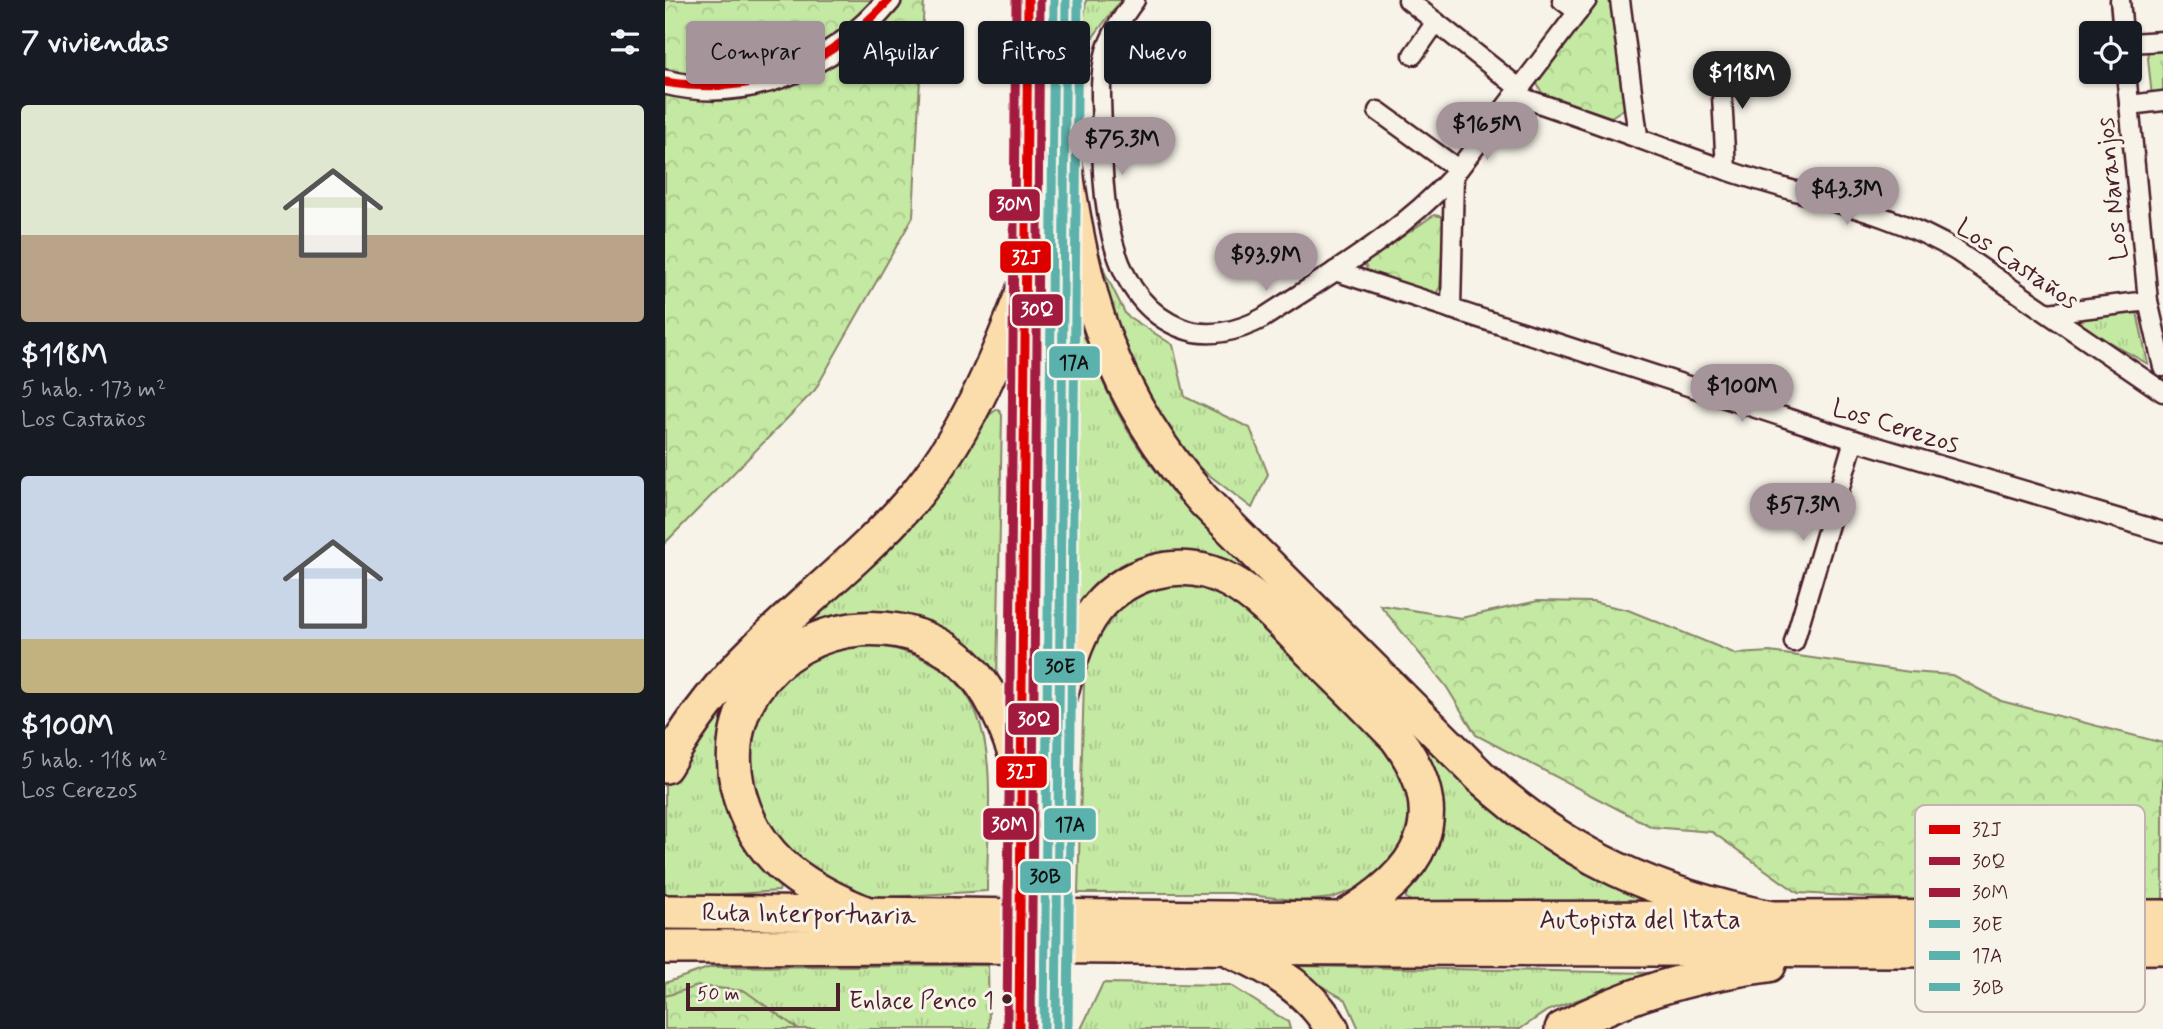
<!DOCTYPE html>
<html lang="es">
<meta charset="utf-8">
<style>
body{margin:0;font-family:Mynerve,sans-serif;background:#20242c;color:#f1f3f6;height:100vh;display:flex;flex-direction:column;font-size:26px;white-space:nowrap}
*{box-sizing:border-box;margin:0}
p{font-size:23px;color:#9ea1a6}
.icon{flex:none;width:38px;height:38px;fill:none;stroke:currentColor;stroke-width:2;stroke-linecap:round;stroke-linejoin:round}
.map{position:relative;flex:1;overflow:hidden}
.side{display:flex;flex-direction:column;background:#171b24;width:665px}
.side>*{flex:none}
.top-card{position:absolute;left:21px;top:21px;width:665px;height:63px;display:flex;gap:14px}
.controls{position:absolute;left:1414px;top:21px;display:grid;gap:14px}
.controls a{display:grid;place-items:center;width:63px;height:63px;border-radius:7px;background:#171b24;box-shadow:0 2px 5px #0004;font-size:35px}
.scale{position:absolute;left:21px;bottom:18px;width:154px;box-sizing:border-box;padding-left:7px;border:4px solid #4a1f2b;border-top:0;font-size:19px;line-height:24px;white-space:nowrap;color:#4a1f2b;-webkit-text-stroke:5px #f7f3e8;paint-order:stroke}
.price{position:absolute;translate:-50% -60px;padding:0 16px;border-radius:24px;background:#a6949b;color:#111;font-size:23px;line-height:46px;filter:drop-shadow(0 2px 4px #0008)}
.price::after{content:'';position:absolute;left:50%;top:42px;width:21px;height:16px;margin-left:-10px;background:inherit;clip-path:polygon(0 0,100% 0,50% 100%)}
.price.current{background:#222;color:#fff}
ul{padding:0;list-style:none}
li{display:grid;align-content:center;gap:14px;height:371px;padding:0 21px}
li span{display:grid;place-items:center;height:217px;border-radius:7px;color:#555}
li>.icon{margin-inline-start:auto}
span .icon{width:126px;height:126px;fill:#fffc;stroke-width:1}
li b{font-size:30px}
h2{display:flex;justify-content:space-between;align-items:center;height:84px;padding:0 21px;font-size:30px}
.chip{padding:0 24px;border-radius:7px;background:#171b24;box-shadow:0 2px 5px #0004;font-size:24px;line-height:63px}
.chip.current{background:#a6949b;color:#111}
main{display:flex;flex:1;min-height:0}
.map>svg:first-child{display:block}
</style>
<main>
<section class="side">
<h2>7 viviendas<svg class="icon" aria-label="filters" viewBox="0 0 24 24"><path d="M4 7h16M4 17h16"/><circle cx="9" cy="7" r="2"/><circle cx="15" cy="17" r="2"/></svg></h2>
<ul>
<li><span style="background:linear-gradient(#dfe7d0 60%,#b9a48a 0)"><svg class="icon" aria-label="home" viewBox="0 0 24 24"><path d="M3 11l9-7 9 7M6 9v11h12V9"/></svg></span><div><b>$118M</b><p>5 hab. · 173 m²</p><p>Los Castaños</p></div></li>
<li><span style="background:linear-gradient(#c9d6e8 75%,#c2b280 0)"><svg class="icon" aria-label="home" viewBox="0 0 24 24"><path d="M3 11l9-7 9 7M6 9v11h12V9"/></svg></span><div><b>$100M</b><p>5 hab. · 118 m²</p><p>Los Cerezos</p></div></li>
</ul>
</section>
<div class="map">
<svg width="1498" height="1029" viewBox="0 0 1498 1029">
<defs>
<pattern id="grass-tufts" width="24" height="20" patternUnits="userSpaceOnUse" patternTransform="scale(1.75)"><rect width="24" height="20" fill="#c4e9a3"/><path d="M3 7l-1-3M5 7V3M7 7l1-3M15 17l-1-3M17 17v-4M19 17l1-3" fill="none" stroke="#aac78c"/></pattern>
<pattern id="forest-crowns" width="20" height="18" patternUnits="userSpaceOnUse" patternTransform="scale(1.75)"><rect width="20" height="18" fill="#c4e9a3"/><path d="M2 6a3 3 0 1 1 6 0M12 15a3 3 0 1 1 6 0" fill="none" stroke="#aac78c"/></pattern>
</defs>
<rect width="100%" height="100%" fill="#f7f3e8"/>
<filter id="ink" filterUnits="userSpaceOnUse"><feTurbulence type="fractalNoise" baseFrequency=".0143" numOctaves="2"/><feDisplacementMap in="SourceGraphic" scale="14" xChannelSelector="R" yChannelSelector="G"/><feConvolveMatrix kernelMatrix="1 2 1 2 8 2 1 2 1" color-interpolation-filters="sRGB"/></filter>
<g filter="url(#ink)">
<!-- grass -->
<g fill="url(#grass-tufts)" stroke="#878467" stroke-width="2">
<path d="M 421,0 L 456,0 L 415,54 Z"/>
<path d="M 1498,47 L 1498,96 L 1487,97 L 1482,49 Z"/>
<path d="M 426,223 L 440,273 L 461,315 L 508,345 L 520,397 L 585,428 L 603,474 L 587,508 L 526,461 L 452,345 Z"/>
<path d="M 1472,312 L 1483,364 L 1400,317 Z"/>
<path d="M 416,328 C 429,363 444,399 463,431 C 500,492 556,541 606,591 L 551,558 L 410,618 L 413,329 Z"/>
<path d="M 333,409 L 337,415 L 332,681 L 158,621 L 130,630 L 281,482 L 325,414 Z"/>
<path d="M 497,578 L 562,591 L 717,744 L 742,783 L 747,818 L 733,857 L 699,886 L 667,898 L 637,901 L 566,893 L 413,893 L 419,680 L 425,649 L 449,606 Z"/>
<path d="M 202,644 C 350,662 322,778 322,891 L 223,897 L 195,895 L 123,856 L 91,805 L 83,745 L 93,709 L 114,681 L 139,662 L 168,649 Z"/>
<path d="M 76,683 C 70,697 61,713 57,728 C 40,790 70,846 115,887 L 114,891 L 0,899 L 0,783 L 16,755 Z"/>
<path d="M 756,742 L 807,790 L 971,894 L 976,903 L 746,901 L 741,898 L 751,745 Z"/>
<path d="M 323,965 L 324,1029 L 0,1029 L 0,983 L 46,967 Z"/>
<path d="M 633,966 L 986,973 L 882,1011 L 855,1029 L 694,1029 L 681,1000 L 632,972 Z"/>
<path d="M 438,983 L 565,985 L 623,1022 L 625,1029 L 416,1029 Z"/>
</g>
<!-- forest -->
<g fill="url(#forest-crowns)" stroke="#878467" stroke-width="2">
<path d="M 0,0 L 259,0 L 248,217 L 150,390 L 0,543 Z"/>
<path d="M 932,0 L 948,0 L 962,107 L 946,117 L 877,93 L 870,80 Z"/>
<path d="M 769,215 L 780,217 L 775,287 L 770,296 L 703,271 L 699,263 Z"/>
<path d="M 873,601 L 927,602 L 963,610 L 1071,654 L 1105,652 L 1245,672 L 1287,675 L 1336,701 L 1498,743 L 1498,899 L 1249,900 L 1133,893 L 1047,832 L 987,827 L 811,735 L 781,686 L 715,605 L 796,618 Z"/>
<path d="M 33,986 L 80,991 L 133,1029 L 0,1029 L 0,996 Z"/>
</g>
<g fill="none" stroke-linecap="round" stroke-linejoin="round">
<defs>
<g id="minor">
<path d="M 470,0 C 458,16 447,32 441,51 C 434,75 436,101 437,126 C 437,195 440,298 516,328 C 543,339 574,331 598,318 C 665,274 735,234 789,175 L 922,0"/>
<path d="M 743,0 L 854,88"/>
<path d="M 897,0 L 913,12"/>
<path d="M 955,0 L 973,136"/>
<path d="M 1455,0 L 1458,33"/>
<path d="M 1465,43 L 1498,41"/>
<path d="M 748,55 L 771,22"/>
<path d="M 1461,72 L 1483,301 L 1498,367"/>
<path d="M 1056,77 L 1061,170"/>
<path d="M 849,95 C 920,118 990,145 1061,170 C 1138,197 1224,209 1293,252 L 1498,392"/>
<path d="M 1464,105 L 1498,101"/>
<path d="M 713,111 L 793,169"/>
<path d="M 670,271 L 1189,440 L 1498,532"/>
<path d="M 786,309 L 789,175"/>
<path d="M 1383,313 L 1483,301"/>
<path d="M 1129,642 L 1189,440"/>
</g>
<path id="tertiary" d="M 0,82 C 84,103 170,65 224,0"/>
<g id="primary">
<path d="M 395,680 L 401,0"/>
<path d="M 356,761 L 363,0"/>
</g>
<g id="trunk">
<path d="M 354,1029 L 356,771"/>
<path d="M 391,1029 L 395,697"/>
</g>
<g id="motorway">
<path d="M 399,159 C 420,297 443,393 539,501 L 817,778 C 905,857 991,895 1106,918"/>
<path d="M 395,697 C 402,670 410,642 425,618 C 454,572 517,554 565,581 C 596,598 620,626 645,651 C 674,679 703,708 731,737 C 793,820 753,875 676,919"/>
<path d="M 0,766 C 24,725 53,686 87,653 C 138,601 196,558 244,503 C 299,439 329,367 359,289"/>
<path d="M 0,912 L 287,915"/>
<path d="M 203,914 C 175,903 148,890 124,871 C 71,829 51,747 89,690 C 139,615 253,607 310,675 C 333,702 345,738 356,771"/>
<path d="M 451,917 L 676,919 L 1498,917"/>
<path d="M 0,947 L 286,946"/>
<path d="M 452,947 L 1238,950 L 1498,947"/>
<path d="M 569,952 C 608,968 646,991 667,1029"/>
<path d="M 897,1029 C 961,994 1032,974 1104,965"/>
</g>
</defs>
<!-- minor casing -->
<use href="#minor" stroke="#4a1f2b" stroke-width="23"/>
<!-- tertiary casing -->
<use href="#tertiary" stroke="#4a1f2b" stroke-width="28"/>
<!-- primary casing -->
<use href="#primary" stroke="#4a1f2b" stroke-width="33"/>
<!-- trunk casing -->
<use href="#trunk" stroke="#4a1f2b" stroke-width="35"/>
<!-- motorway casing -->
<use href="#motorway" stroke="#4a1f2b" stroke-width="38"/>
<!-- minor -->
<use href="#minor" stroke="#f7f3e8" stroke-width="18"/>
<!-- tertiary -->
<use href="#tertiary" stroke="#f7f3e8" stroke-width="23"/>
<!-- primary -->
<use href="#primary" stroke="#fbddab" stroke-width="28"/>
<!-- trunk -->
<use href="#trunk" stroke="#fbddab" stroke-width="30"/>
<!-- motorway -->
<use href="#motorway" stroke="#fbddab" stroke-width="33"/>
<defs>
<g id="motorway-bridge">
<path d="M 287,915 L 451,917"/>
<path d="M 286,946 L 452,947"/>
</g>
</defs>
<!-- motorway-bridge casing -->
<use href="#motorway-bridge" stroke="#4a1f2b" stroke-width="38" stroke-linecap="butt"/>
<!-- motorway-bridge -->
<use href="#motorway-bridge" stroke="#fbddab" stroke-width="33"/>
<defs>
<g id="bus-1">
<path d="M 0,82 C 93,97 160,68 224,0"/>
<path d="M 354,1029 L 363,0"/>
</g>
<path id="bus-2" d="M 366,1029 L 375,0"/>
<path id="bus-3" d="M 342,1029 L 351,0"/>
<path id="bus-4" d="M 391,1029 L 401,0"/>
<path id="bus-5" d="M 403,1029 L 413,0"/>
<path id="bus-6" d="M 379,1029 L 389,0"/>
</defs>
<!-- bus-1 casing -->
<use href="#bus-1" stroke="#f7f3e8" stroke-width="14"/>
<!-- bus-2 casing -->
<use href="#bus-2" stroke="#f7f3e8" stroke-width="14"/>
<!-- bus-3 casing -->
<use href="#bus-3" stroke="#f7f3e8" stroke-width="14"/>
<!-- bus-4 casing -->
<use href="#bus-4" stroke="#f7f3e8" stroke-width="14"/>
<!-- bus-5 casing -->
<use href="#bus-5" stroke="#f7f3e8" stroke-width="14"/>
<!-- bus-6 casing -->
<use href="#bus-6" stroke="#f7f3e8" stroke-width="14"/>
<!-- bus-1 -->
<use href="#bus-1" stroke="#d00" stroke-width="9"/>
<!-- bus-2 -->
<use href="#bus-2" stroke="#a31a3f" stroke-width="9"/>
<!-- bus-3 -->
<use href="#bus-3" stroke="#a31a3f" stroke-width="9"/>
<!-- bus-4 -->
<use href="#bus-4" stroke="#5bb1ab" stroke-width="9"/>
<!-- bus-5 -->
<use href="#bus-5" stroke="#5bb1ab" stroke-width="9"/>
<!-- bus-6 -->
<use href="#bus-6" stroke="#5bb1ab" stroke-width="9"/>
</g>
</g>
<!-- markers -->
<circle fill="#4a1f2b" stroke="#f7f3e8" stroke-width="2.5" cx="342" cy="999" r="6"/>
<g text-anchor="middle" stroke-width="6" stroke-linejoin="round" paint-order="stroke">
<!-- bus labels -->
<g font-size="24" fill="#4a1f2b" stroke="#f7f3e8" text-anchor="end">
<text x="329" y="1008">Enlace Penco 1</text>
</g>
<!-- street labels -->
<g font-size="26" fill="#4a1f2b" stroke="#f7f3e8">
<text transform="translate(1446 189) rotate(-96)" y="9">Los Naranjos</text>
<text transform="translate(1353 263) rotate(34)" y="9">Los Castaños</text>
<text transform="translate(1231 425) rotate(17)" y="9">Los Cerezos</text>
<text transform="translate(144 913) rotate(1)" y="9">Ruta Interportuaria</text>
<text x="975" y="928">Autopista del Itata</text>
</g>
</g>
<!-- legend -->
<rect x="1250" y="805" width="230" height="207" rx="10" fill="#f7f3e8" stroke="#c3b3af" stroke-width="2"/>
<rect x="1264" y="825" width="31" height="9" fill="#d00"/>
<rect x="1264" y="857" width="31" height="8" fill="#a31a3f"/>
<rect x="1264" y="888" width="31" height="9" fill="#a31a3f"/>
<rect x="1264" y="920" width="31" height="8" fill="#5bb1ab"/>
<rect x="1264" y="951" width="31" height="9" fill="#5bb1ab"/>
<rect x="1264" y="983" width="31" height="8" fill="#5bb1ab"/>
<g font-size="19" fill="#4a1f2b">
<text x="1307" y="836">32J</text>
<text x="1307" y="868">30Q</text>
<text x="1307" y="899">30M</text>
<text x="1307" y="931">30E</text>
<text x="1307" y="962">17A</text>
<text x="1307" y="994">30B</text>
</g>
<g stroke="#f7f3e8" stroke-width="2.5">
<rect x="323" y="188" width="53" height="34" rx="7" fill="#a31a3f"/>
<rect x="334" y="240" width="53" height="34" rx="7" fill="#d00"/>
<rect x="346" y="293" width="53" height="34" rx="7" fill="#a31a3f"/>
<rect x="383" y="345" width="53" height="34" rx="7" fill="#5bb1ab"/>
<rect x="368" y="650" width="53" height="34" rx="7" fill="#5bb1ab"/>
<rect x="342" y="702" width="53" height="34" rx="7" fill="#a31a3f"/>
<rect x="330" y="755" width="53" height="34" rx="7" fill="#d00"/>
<rect x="378" y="807" width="54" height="34" rx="7" fill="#5bb1ab"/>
<rect x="317" y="807" width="53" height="34" rx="7" fill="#a31a3f"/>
<rect x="354" y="860" width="53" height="34" rx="7" fill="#5bb1ab"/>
</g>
<g font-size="19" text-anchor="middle" font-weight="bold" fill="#fff">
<text x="349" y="211">30M</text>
<text x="361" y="264">32J</text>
<text x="372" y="316">30Q</text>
<text x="369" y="726">30Q</text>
<text x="356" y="778">32J</text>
<text x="344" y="831">30M</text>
</g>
<g font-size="19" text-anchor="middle" font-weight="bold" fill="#111">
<text x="409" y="369">17A</text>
<text x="395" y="673">30E</text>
<text x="405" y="831">17A</text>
<text x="380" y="883">30B</text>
</g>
</svg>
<div class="controls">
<a><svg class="icon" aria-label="locate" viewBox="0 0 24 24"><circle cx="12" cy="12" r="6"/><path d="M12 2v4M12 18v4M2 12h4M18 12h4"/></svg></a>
</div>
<div class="scale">50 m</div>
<b class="price current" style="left:1077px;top:111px">$118M</b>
<b class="price" style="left:822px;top:162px">$165M</b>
<b class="price" style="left:457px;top:177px">$75.3M</b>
<b class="price" style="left:1182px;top:227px">$43.3M</b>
<b class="price" style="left:601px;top:293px">$93.9M</b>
<b class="price" style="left:1077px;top:424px">$100M</b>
<b class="price" style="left:1138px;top:543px">$57.3M</b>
<div class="top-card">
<a class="chip current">Comprar</a>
<a class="chip">Alquilar</a>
<a class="chip">Filtros</a>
<a class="chip">Nuevo</a>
</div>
</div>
</main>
